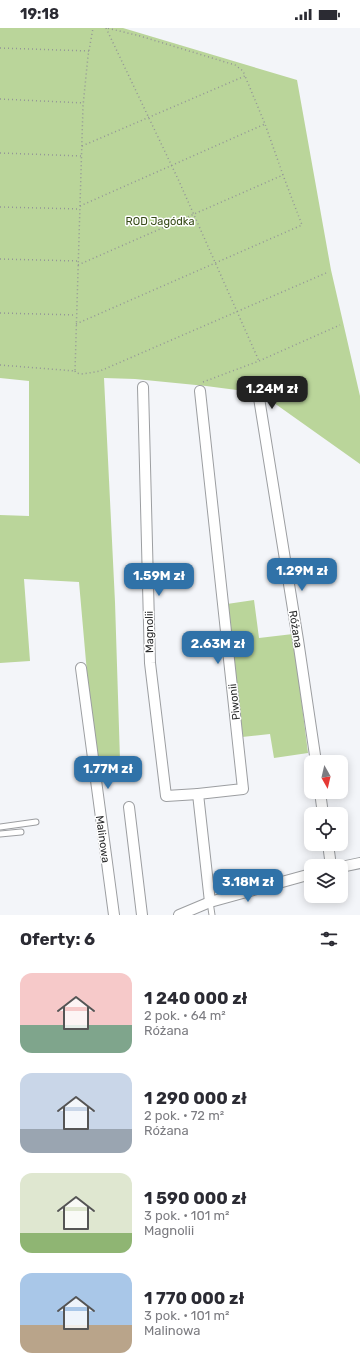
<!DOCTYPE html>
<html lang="pl">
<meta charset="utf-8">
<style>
body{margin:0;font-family:Rubik,sans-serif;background:#f7f7f7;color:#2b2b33;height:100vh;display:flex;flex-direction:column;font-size:15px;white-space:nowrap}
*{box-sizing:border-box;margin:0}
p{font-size:13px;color:#7c7c81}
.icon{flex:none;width:22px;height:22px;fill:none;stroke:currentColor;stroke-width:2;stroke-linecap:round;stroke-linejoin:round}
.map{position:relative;height:887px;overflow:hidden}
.details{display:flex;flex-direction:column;background:#fff;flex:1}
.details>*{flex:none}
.needle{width:26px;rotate:172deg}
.tools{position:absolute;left:304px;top:727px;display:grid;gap:8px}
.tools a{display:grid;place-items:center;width:44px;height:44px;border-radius:8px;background:#fff;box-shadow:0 2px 10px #0003;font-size:20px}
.price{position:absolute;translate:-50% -34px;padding:0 9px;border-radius:8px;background:#3072a8;color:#fff;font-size:13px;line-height:26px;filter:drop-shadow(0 1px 2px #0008)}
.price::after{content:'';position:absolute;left:50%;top:24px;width:12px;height:9px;margin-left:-6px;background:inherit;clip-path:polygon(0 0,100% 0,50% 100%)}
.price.selected{background:#222;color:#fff}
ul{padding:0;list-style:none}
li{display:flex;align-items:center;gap:12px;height:100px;padding:0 20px}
li span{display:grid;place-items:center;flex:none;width:112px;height:80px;border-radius:12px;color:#555}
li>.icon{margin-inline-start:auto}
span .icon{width:48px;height:48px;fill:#fffc;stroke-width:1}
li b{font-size:17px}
h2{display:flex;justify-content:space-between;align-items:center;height:48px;padding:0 20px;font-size:17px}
.status{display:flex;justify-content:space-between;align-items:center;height:28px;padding:0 20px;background:#fff;direction:ltr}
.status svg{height:11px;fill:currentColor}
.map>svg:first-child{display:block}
</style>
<div class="status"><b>19:18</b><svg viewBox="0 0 49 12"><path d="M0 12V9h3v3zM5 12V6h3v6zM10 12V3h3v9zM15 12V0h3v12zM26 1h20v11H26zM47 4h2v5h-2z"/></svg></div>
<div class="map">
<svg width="360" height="887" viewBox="0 0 360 887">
<rect width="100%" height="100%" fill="#f3f5f9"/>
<!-- green -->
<g fill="#bad59a">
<path d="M 0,0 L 123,0 L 297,52 L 331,242 L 360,368 L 360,436 L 260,365 L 206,358 L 135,351 L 104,350 L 115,574 L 120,732 L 95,736 L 79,554 L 24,551 L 30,633 L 0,635 L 0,487 L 29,488 L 29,353 L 0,350 Z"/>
<path d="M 254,572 L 259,610 L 293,606 L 308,725 L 274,730 L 270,706 L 242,709 L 227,576 Z"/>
</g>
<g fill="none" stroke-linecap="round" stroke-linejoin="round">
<defs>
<g id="lane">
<path d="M 0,799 L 36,794"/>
<path d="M 0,806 L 21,804"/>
<path d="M 210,874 L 212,887"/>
</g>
<g id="street">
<path d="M 143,359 L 150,635 L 166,768 L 198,766"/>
<path d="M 200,363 L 243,761 L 198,766 L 210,874"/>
<path d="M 259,370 L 298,612 L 316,734"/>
<path d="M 81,640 L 114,887"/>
<path d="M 320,764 L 323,786"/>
<path d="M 129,779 L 142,887"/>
<path d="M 328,816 L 331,838"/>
<path d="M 341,839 L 360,835"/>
<path d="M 179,887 L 210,874 L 311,846"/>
</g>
</defs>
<!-- lane casing -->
<use href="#lane" stroke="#9c9ea1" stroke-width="7"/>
<!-- street casing -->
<use href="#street" stroke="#9c9ea1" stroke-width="12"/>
<!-- path -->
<g stroke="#939597" stroke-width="1.5" stroke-dasharray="1 3" stroke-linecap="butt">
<path d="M 106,0 L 178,151 L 259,333"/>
<path d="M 0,20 L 89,23"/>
<path d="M 0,71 L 84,75"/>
<path d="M 82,118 L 245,48 L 243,43 L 235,37 L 140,8 L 107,0"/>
<path d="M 0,125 L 82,128"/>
<path d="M 80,178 L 265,96 L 245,48"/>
<path d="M 0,179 L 80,181"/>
<path d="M 0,231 L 78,233"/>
<path d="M 78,237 L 283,147 L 265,96"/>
<path d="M 0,285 L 76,287"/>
<path d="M 76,296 L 302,197 L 283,147"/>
<path d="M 0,337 L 75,343 L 83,78 L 88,28 L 93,0"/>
<path d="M 75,343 L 76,345 L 83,346 L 100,343 L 326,245"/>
<path d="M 203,354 L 259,333 L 340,297"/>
</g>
<!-- lane -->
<use href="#lane" stroke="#fff" stroke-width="5"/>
<!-- street -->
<use href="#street" stroke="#fff" stroke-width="10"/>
</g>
<g text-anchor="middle" stroke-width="3" stroke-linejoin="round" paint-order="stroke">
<!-- park labels -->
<g font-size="11" fill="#364a16" stroke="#fff">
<text x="160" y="197">ROD Jagódka</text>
</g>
<!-- street labels -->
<g font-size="11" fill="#2a2b2c" stroke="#fff">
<text transform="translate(296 601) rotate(81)" y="4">Różana</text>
<text transform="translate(149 604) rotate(-91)" y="4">Magnolii</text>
<text transform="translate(234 674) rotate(-96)" y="4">Piwonii</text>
<text transform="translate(103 811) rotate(82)" y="4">Malinowa</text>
</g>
</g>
</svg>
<div class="tools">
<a><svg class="needle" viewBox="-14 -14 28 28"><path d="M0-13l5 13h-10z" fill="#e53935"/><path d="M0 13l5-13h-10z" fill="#7c7c81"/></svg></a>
<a><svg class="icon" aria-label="locate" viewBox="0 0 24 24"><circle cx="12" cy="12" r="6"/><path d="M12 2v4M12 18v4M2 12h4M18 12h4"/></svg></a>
<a><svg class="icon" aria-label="layers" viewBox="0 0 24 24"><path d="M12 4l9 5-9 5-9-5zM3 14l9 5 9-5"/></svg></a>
</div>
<b class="price selected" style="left:272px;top:382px">1.24M zł</b>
<b class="price" style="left:302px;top:564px">1.29M zł</b>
<b class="price" style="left:159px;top:569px">1.59M zł</b>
<b class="price" style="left:218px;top:637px">2.63M zł</b>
<b class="price" style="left:108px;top:762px">1.77M zł</b>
<b class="price" style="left:248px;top:875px">3.18M zł</b>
</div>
<section class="details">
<h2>Oferty: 6<svg class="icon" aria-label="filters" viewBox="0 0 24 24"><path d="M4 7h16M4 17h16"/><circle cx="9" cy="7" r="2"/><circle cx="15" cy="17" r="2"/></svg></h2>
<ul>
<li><span style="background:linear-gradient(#f6c9c9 65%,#7fa58c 0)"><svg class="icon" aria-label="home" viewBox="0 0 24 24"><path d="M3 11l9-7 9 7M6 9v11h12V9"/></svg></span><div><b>1 240 000 zł</b><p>2 pok. · 64 m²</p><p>Różana</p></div></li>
<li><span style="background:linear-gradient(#c9d6e8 70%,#9aa5b1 0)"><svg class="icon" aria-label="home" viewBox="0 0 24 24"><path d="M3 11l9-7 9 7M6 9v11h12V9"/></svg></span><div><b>1 290 000 zł</b><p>2 pok. · 72 m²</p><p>Różana</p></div></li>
<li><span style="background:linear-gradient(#dfe7d0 75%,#8fb573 0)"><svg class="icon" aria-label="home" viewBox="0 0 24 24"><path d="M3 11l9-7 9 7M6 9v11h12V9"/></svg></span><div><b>1 590 000 zł</b><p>3 pok. · 101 m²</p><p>Magnolii</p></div></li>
<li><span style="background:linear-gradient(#a9c7e8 65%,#b9a48a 0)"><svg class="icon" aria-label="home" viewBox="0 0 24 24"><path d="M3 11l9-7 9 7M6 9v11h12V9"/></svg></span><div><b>1 770 000 zł</b><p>3 pok. · 101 m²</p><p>Malinowa</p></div></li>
</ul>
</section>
